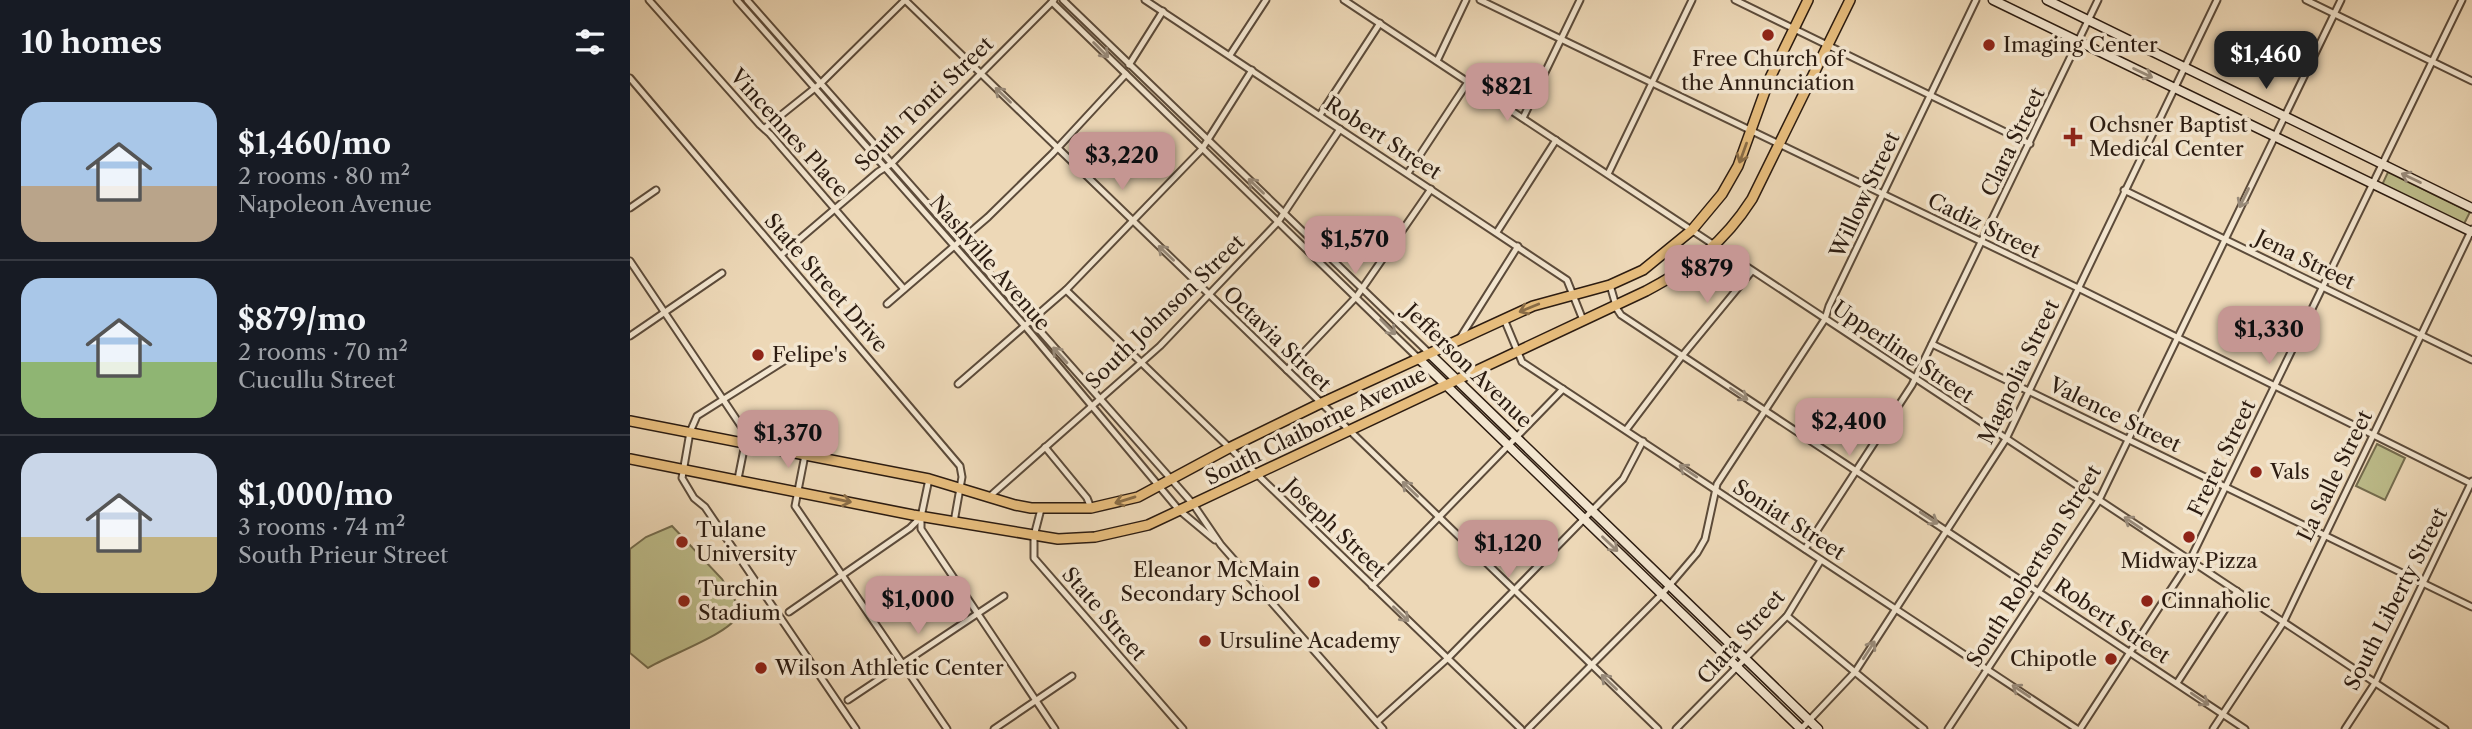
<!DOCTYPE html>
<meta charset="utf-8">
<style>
body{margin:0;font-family:"Libre Caslon Text",serif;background:#20242c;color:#f1f3f6;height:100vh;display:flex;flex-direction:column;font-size:26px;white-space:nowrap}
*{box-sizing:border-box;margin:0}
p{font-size:23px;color:#9ea1a6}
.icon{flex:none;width:38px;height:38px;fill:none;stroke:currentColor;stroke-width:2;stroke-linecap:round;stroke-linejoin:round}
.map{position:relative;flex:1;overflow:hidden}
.sheet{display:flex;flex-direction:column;background:#171b24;width:630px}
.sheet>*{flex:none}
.price{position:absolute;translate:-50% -60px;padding:0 16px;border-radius:14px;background:#c59692;color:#111;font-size:23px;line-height:46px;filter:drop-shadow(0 2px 4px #0008)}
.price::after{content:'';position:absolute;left:50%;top:42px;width:21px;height:16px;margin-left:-10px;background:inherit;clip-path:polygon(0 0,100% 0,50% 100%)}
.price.active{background:#222;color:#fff}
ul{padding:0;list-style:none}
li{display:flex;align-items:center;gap:21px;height:175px;padding:0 21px}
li+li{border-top:2px solid #363941}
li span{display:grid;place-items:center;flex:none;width:196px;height:140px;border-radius:21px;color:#555}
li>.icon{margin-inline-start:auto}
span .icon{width:84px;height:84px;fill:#fffc;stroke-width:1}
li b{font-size:30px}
h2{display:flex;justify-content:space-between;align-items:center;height:84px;padding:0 21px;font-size:30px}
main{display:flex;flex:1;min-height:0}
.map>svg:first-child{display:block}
</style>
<main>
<section class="sheet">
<h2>10 homes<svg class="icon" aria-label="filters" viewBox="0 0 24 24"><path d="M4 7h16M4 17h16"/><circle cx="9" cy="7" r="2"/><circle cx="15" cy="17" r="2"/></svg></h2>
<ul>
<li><span style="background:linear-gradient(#a9c7e8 60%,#b9a48a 0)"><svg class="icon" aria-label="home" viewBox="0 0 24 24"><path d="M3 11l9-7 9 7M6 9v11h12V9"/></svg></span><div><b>$1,460/mo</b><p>2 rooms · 80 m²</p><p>Napoleon Avenue</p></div></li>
<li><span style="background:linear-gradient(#a9c7e8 60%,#8fb573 0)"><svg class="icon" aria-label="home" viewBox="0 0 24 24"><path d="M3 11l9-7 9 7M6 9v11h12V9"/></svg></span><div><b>$879/mo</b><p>2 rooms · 70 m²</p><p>Cucullu Street</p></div></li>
<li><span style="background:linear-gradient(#c9d6e8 60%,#c2b280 0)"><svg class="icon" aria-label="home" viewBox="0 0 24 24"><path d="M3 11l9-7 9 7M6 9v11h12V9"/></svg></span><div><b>$1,000/mo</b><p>3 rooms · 74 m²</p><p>South Prieur Street</p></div></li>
</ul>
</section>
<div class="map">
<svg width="1842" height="729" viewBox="0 0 1842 729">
<rect width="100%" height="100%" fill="#edd8b7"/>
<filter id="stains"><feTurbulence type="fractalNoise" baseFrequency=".00286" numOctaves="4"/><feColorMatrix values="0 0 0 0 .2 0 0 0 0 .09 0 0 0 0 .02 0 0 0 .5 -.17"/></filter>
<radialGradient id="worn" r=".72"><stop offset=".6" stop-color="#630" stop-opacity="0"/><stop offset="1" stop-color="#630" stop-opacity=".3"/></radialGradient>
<!-- green -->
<g fill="#bdbd8b" stroke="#746c4e" stroke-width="2">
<path d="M 1758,172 L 1840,212 L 1834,224 L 1752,185 Z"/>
<path d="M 1747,444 L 1775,458 L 1755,500 L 1726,486 Z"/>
<path d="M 42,526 L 92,579 L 111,610 C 107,632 38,655 18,668 L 0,653 L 0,549 L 16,537 Z"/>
</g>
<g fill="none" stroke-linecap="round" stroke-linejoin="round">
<defs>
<g id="street">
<path d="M 19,0 L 130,125 L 140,134 L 274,289"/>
<path d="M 107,0 L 394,325 L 549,510 L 585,540"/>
<path d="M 117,0 L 541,479 L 563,504 L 591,545 L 753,729"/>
<path d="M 275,0 L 1028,729"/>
<path d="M 433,0 L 799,353"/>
<path d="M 515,0 L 937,280 L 953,320"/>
<path d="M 714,0 L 1815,729"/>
<path d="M 850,0 L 1448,288 L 1842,484"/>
<path d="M 1105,0 L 1400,144"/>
<path d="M 1676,0 L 1842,81"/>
<path d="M 422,2 L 788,358"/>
<path d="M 600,55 L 636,0"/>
<path d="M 807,61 L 836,0"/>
<path d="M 499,65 L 533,11"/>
<path d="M 0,78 L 330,466 L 332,477 L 324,522"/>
<path d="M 690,115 L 750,23"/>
<path d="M 893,118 L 950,0"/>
<path d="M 135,128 L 190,84 L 275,0"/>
<path d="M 778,173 L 838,82"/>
<path d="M 978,174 L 1062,0"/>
<path d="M 1494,190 L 1842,360"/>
<path d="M 0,208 L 26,190"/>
<path d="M 867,232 L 926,140"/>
<path d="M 151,255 L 248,172 L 261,164 L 424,0"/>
<path d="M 0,261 L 115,432 L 115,444 L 108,479"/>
<path d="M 980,285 L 987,309 L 991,315 L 1615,729"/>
<path d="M 436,290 L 891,729"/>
<path d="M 257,304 L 358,217 L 422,154 L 496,74"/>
<path d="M 874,319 L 892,362 L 1447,729"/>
<path d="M 0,336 L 92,273"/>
<path d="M 830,338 L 888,246"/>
<path d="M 1302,344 L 1842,607"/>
<path d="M 170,351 L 67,416 L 60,432 L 52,478 L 64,498 L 75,507 L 226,729"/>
<path d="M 657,370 L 727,296 L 801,189"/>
<path d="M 328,384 L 436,290 L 572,149 L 622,70"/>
<path d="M 996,430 L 1052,356 L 1122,271"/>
<path d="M 415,447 L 457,498 L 461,508"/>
<path d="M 175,455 L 165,506 L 317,729"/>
<path d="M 299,479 L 291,517 L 291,529 L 425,729"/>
<path d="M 359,497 L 530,346 L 648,222 L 710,129"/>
<path d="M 411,509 L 404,536 L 404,558 L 553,729"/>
<path d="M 1175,549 L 1282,385 L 1468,0"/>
<path d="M 742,586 L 933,389"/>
<path d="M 159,612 L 280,528 L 291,517"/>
<path d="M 1157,616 L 1294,729"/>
<path d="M 1547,683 L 1607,591"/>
<path d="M 218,700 L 374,596"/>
<path d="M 747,722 L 817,659 L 993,479 L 1013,441"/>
<path d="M 364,729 L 442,676"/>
<path d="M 898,729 L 1032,594 L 1067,553 L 1075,539 L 1087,484 L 1195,319 L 1199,306 L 1346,0"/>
<path d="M 1046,729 L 1157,616 L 1191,560"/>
<path d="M 1171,729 L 1225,672 L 1376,439 L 1587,0"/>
<path d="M 1318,729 L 1469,500 L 1711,0"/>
<path d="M 1450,729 L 1560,560 L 1832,0"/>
<path d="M 1583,729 L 1653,623 L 1842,229"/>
<path d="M 1715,729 L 1745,683 L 1842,481"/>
</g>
<g id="secondary">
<path d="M 1363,0 L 1842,232"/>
<path d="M 1417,0 L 1842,208"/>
<path d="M 799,353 L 1188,729"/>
<path d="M 788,358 L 1171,729"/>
</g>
<g id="primary">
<path d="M 0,421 L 299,479 L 385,505 L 401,508 L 461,508 L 508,497 L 599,448 L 685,406 L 903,306 L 980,285 L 1013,270 L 1062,230 L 1092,194 L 1108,166 L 1139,80 L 1178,0"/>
<path d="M 0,459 L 283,515 L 428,539 L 465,537 L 518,525 L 1016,291 C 1063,266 1093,244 1122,199 L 1220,0"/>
</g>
</defs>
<!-- street casing -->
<use href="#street" stroke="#5c4b3a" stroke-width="9"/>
<!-- secondary casing -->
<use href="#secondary" stroke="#2c1c11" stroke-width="11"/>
<!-- primary casing -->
<use href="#primary" stroke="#2c1c11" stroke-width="12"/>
<!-- street -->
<use href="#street" stroke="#f3e6d0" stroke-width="5"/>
<!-- secondary -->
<use href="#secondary" stroke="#f3e6d0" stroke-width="8"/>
<!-- primary -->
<use href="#primary" stroke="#e6bc7c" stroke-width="9"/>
</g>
<!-- one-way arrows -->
<defs><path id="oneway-shaft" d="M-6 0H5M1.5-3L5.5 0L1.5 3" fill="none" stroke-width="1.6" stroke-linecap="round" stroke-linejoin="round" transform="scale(1.75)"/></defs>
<g stroke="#998b7a">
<use href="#oneway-shaft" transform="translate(471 50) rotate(45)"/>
<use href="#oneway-shaft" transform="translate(1513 73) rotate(26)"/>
<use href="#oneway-shaft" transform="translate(373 95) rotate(-136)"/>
<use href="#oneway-shaft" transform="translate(1781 178) rotate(-154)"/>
<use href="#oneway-shaft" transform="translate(626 186) rotate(-136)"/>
<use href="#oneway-shaft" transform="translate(1614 198) rotate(116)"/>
<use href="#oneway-shaft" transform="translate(536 253) rotate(-136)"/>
<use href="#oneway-shaft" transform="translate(758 327) rotate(45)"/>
<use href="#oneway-shaft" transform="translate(430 355) rotate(-132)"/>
<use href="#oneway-shaft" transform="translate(1109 394) rotate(34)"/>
<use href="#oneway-shaft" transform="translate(1058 471) rotate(-146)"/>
<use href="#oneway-shaft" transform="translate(780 489) rotate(-136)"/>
<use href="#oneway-shaft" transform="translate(1299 518) rotate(33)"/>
<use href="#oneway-shaft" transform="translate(1503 523) rotate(-146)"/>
<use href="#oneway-shaft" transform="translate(980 544) rotate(44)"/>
<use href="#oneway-shaft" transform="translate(771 614) rotate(44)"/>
<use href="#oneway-shaft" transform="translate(1239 650) rotate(-57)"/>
<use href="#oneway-shaft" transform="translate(979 682) rotate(-136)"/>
<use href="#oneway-shaft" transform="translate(1391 691) rotate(-146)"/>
<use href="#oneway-shaft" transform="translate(1570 699) rotate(34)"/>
</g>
<g stroke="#896c46">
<use href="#oneway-shaft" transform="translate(1113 153) rotate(110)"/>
<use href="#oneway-shaft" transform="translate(899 308) rotate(158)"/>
<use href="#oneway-shaft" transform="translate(211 500) rotate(12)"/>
<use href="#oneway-shaft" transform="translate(495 500) rotate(163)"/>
</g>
<!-- markers -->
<g fill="#8f2418" stroke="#f3e6d0" stroke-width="2.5">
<circle cx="1138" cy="35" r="7"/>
<circle cx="1359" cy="45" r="7"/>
<path d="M1439.5 126.5h7v7h7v7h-7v7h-7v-7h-7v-7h7z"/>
<circle cx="128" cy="355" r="7"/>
<circle cx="1626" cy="472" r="7"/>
<circle cx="1559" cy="537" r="7"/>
<circle cx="52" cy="542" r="7"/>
<circle cx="684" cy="582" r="7"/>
<circle cx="54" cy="601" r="7"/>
<circle cx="1517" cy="601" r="7"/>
<circle cx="575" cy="641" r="7"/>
<circle cx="1481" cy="659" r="7"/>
<circle cx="131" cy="668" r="7"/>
</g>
<g text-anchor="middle" stroke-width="7" stroke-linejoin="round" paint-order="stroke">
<!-- poi labels -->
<g font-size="21" fill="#2c1c11" stroke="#f3e6d0" text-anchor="start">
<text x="1373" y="52">Imaging Center</text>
<text x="1138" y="66" text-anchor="middle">Free Church of<tspan x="1138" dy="24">the Annunciation</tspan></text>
<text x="1459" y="132">Ochsner Baptist<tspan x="1459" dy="24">Medical Center</tspan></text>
<text x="142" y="362">Felipe's</text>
<text x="1640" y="479">Vals</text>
<text x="66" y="537">Tulane<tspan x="66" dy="24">University</tspan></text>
<text x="1559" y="568" text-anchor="middle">Midway Pizza</text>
<text x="670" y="577" text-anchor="end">Eleanor McMain<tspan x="670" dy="24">Secondary School</tspan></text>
<text x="68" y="596">Turchin<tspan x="68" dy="24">Stadium</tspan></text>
<text x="1531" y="608">Cinnaholic</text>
<text x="589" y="648">Ursuline Academy</text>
<text x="1467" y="666" text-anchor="end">Chipotle</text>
<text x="145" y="675">Wilson Athletic Center</text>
</g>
<!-- street labels -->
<g font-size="21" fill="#2c1c11" stroke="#f3e6d0">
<text transform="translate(294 104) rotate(-44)" y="7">South Tonti Street</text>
<text transform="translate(159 133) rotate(48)" y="7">Vincennes Place</text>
<text transform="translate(753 138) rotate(33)" y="7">Robert Street</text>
<text transform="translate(1383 142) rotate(-64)" y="7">Clara Street</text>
<text transform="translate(1235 195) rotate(-65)" y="7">Willow Street</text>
<text transform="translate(1354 226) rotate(26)" y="7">Cadiz Street</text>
<text transform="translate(1675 260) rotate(26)" y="7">Jena Street</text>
<text transform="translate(360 263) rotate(49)" y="7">Nashville Avenue</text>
<text transform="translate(196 283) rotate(49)" y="7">State Street Drive</text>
<text transform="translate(535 312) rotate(-44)" y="7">South Johnson Street</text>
<text transform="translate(647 339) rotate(44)" y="7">Octavia Street</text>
<text transform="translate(1273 352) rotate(34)" y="7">Upperline Street</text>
<text transform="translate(838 366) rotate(44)" y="7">Jefferson Avenue</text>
<text transform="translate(1389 372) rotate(-64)" y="7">Magnolia Street</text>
<text transform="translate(1485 415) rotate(26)" y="7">Valence Street</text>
<text transform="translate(686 426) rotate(-26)" y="7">South Claiborne Avenue</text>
<text transform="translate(1592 458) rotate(-64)" y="7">Freret Street</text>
<text transform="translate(1705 476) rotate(-64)" y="7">La Salle Street</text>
<text transform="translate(1159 520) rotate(33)" y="7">Soniat Street</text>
<text transform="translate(705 528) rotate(44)" y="7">Joseph Street</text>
<text transform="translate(1404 566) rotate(-58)" y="7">South Robertson Street</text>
<text transform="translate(1766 599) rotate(-63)" y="7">South Liberty Street</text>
<text transform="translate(474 614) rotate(49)" y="7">State Street</text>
<text transform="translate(1482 621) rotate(34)" y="7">Robert Street</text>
<text transform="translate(1111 637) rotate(-48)" y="7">Clara Street</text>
</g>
</g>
<rect width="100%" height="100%" filter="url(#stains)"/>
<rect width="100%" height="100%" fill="url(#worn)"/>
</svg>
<b class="price active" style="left:1636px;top:91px">$1,460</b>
<b class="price" style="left:877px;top:123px">$821</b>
<b class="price" style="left:492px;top:192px">$3,220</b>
<b class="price" style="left:725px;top:276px">$1,570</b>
<b class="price" style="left:1077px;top:305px">$879</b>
<b class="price" style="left:1639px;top:366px">$1,330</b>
<b class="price" style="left:1219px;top:458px">$2,400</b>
<b class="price" style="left:158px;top:470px">$1,370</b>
<b class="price" style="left:878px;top:580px">$1,120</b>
<b class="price" style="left:288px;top:636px">$1,000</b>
</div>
</main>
